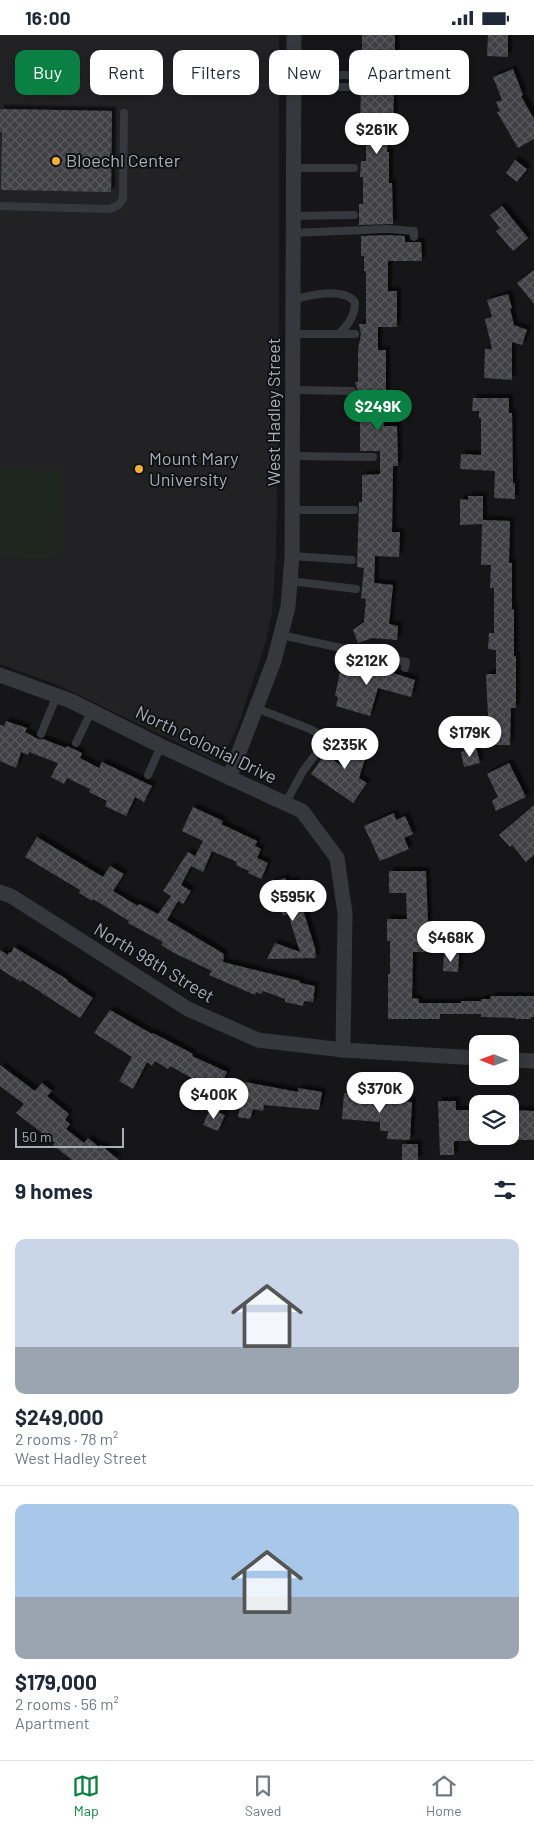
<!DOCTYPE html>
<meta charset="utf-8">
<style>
body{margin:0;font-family:Barlow,sans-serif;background:#f6f6f7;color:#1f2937;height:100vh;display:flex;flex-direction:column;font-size:19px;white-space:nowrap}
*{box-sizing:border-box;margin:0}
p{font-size:16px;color:#747a83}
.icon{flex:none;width:28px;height:28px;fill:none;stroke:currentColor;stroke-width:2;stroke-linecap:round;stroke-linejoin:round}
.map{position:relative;height:1125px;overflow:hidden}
.sheet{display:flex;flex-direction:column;background:#fff;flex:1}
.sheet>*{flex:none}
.top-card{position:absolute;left:15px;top:15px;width:505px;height:45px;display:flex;gap:10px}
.needle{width:32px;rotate:271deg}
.controls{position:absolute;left:469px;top:1000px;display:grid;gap:10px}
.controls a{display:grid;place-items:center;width:50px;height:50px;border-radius:10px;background:#fff;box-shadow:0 2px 8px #0003;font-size:25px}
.scale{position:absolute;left:15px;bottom:12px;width:109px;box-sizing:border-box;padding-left:5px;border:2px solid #a8adb8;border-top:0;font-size:14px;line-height:18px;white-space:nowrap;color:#a8adb8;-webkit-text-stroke:4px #111113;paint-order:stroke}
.price{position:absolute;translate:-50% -42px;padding:0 11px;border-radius:18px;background:#fff;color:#222;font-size:16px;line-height:32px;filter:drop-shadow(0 1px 2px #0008)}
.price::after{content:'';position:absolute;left:50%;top:30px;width:15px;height:11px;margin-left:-8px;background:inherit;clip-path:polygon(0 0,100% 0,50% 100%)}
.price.current{background:#0b8043;color:#fff}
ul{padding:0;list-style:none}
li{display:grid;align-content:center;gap:10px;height:265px;padding:0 15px}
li+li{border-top:1px solid #e0e1e3}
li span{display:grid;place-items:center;height:155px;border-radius:10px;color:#555}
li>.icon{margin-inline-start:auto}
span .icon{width:90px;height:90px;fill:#fffc;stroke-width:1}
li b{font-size:21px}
h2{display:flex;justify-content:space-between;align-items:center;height:60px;padding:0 15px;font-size:21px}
.pill{padding:0 18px;border-radius:10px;background:#fff;box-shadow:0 2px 8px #0003;font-size:18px;line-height:45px}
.pill.current{background:#0b8043;color:#fff}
.status{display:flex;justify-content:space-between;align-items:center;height:35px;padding:0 25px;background:#fff;direction:ltr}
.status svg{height:14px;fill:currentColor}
.tab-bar{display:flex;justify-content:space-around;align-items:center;height:70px;border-top:1px solid #e0e1e3;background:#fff;font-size:14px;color:#747a83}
.tab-bar a{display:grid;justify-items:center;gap:2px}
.tab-bar .current{color:#0b8043}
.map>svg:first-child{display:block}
</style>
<div class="status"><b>16:00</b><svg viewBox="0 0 49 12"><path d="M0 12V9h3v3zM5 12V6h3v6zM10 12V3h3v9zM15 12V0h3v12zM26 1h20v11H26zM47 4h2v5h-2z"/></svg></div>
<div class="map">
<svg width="534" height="1125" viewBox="0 0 534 1125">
<defs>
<pattern id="building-cross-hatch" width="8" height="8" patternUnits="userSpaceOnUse" patternTransform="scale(1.25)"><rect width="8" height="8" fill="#404145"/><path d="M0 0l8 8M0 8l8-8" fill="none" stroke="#595a5e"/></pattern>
<filter id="shadow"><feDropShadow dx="4" dy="-4" stdDeviation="1" flood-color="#0009"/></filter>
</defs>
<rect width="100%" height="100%" fill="#161618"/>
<!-- built -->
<path fill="#222225" d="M 0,0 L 279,0 L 279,349 L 276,519 L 272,578 L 265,610 L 237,693 L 222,723 L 217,725 L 213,725 L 58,650 L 0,629 Z"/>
<!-- green -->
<path fill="#1e261f" d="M 0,434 L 62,435 L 61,524 L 0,523 Z"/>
<!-- building -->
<g fill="url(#building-cross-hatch)" filter="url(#shadow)">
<path d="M 362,0 L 395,0 L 395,24 L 397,24 L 397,33 L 392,38 L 362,38 Z"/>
<path d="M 488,0 L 508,0 L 508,22 L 487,21 Z"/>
<path d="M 513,34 L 523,60 L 521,61 L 534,84 L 534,104 L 518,113 L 497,77 L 500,76 L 496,67 L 502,65 L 493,42 Z"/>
<path d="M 397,49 L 397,53 L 394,53 L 393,88 L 388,88 L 387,117 L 389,117 L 389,148 L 392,148 L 393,189 L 359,190 L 359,169 L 363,169 L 363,142 L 360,142 L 361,126 L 366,126 L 366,88 L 360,88 L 361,54 L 363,50 Z"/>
<path d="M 0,74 L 112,76 L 111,157 L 1,155 L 2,97 L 0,97 Z"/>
<path d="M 515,125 L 527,134 L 517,147 L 506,138 Z"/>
<path d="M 502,171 L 528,203 L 513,216 L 496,196 L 500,193 L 490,180 Z"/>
<path d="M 387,200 L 405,201 L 405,207 L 421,207 L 422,226 L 388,226 L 388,256 L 397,256 L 397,292 L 378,292 L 378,315 L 386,315 L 386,359 L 383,359 L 384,391 L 397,391 L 398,431 L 393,431 L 392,497 L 400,497 L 399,522 L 375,521 L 374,548 L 393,550 L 389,589 L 398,591 L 397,605 L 372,603 L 358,608 L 353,595 L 364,587 L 366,564 L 361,563 L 364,533 L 357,532 L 359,467 L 362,467 L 362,440 L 380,439 L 380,416 L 360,416 L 360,365 L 356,365 L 358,356 L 355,347 L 358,347 L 358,315 L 361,299 L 359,289 L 366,289 L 366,236 L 364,236 L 364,221 L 361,221 L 361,201 Z"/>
<path d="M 534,235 L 534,269 L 517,248 Z"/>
<path d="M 508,259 L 512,273 L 510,274 L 514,290 L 527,295 L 522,310 L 512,307 L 512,345 L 484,343 L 485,314 L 492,314 L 485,284 L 492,282 L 487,265 Z"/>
<path d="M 473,363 L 509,363 L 509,378 L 512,378 L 513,448 L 515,448 L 515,464 L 494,463 L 495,436 L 460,434 L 461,419 L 481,420 L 481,383 L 479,383 L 479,376 L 472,376 Z"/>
<path d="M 468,461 L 483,461 L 483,485 L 510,486 L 509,528 L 512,528 L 512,574 L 514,574 L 514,621 L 516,621 L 516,673 L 511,673 L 510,710 L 482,710 L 483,681 L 488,681 L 486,639 L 496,639 L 496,615 L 488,614 L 489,598 L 494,598 L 494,553 L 490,553 L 491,530 L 481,530 L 482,489 L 460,490 L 460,464 L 468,465 Z"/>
<path d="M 343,622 L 415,645 L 411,662 L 378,653 L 370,681 L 336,671 L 338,662 L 335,661 Z"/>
<path d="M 6,686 L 27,693 L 25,697 L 38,704 L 43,704 L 66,713 L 67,711 L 82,718 L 80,723 L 99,733 L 102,727 L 152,751 L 144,767 L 135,762 L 126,781 L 105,771 L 107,766 L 89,757 L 90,754 L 67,743 L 64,749 L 51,742 L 58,728 L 29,717 L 28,720 L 21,717 L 16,733 L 0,726 L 0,690 L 4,691 Z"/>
<path d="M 354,699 L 371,705 L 359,743 L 367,748 L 353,768 L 311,739 L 325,719 L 343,732 Z"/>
<path d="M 476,713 L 480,728 L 464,732 L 461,717 Z"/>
<path d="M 509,728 L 526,762 L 496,776 L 492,766 L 498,762 L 487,739 Z"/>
<path d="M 534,770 L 534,820 L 526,827 L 512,810 L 510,812 L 499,800 Z"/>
<path d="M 193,772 L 223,786 L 221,789 L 257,806 L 255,811 L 261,814 L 257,823 L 268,828 L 261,844 L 248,838 L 249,836 L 236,830 L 237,827 L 212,816 L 203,837 L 191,831 L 181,850 L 191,856 L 183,869 L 178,866 L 167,885 L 224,919 L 223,927 L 300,946 L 300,948 L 315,951 L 313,967 L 304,966 L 303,971 L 285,967 L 285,964 L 263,956 L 261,959 L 256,957 L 255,960 L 209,940 L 212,936 L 174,918 L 161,910 L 163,907 L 128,888 L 129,886 L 93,864 L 92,866 L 79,858 L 80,855 L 25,822 L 37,802 L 103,842 L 110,831 L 124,839 L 113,856 L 138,871 L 139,869 L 158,879 L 171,861 L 163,856 L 188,817 L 195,821 L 203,806 L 182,796 Z"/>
<path d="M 394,778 L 396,785 L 405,781 L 413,799 L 404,803 L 409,814 L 380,826 L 364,791 Z"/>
<path d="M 389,836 L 426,836 L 429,917 L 413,917 L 412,963 L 419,964 L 419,968 L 461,968 L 461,966 L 481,966 L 481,964 L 490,964 L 491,961 L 534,961 L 534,982 L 531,982 L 531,984 L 515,984 L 515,983 L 481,982 L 481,979 L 440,979 L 440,984 L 388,984 L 388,939 L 390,939 L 390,906 L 387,906 L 387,884 L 407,884 L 406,858 L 389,858 Z"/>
<path d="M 285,843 L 287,848 L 295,845 L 299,860 L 304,858 L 309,873 L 303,875 L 315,913 L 316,923 L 267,924 L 275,908 L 300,917 L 288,879 L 283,881 L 271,847 Z"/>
<path d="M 14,912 L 68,945 L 67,946 L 93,963 L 80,983 L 22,945 L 21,947 L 0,934 L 0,915 L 8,920 L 9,917 L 11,918 Z"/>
<path d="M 444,918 L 459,919 L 458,937 L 443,936 Z"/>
<path d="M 110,975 L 152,999 L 153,998 L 193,1019 L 192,1021 L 227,1037 L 220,1054 L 213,1050 L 210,1057 L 195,1051 L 197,1046 L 170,1031 L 168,1034 L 155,1026 L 152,1031 L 147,1027 L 133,1054 L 119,1046 L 132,1022 L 94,998 Z"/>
<path d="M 0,1030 L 35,1056 L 42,1048 L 52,1056 L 47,1061 L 69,1079 L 65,1085 L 70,1089 L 66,1094 L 84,1108 L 88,1103 L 99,1112 L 101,1110 L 119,1125 L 72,1125 L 53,1110 L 55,1108 L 16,1078 L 24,1069 L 0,1051 Z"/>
<path d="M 245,1047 L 298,1057 L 298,1053 L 322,1057 L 319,1075 L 264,1070 L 263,1076 L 253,1074 L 250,1084 L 238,1082 Z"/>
<path d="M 344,1058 L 368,1059 L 368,1064 L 412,1067 L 410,1105 L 387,1104 L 388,1096 L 380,1096 L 380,1087 L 342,1084 Z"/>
<path d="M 438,1066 L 456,1066 L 456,1075 L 478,1075 L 478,1106 L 454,1106 L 454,1120 L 440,1120 Z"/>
<path d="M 210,1074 L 225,1080 L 218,1096 L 203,1090 Z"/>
<path d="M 515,1075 L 534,1076 L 534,1105 L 515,1105 Z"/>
<rect x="402" y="1109" width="16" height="16"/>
</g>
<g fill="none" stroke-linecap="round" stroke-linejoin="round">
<!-- service -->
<g stroke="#37383d" stroke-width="8">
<path d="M 294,40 L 355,40 L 359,44 L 357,50 L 354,52 L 294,52"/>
<path d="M 359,44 L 395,44 L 403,34 L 423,34"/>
<path d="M 294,133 L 354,133"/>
<path d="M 0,171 L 107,174 C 115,173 119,171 123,164 L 124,78"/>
<path d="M 293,181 L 354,180"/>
<path d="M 293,198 L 387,194 L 414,196 L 414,202"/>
<path d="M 293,265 C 309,260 343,252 355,267 C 355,280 348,291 338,299"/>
<path d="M 293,299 L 355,299"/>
<path d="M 293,355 L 352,356"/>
<path d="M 292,421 L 373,422"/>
<path d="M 292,475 L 354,475"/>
<path d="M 292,521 L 352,525"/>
<path d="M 290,546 L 356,554"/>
<path d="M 281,600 L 406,627 L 405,633"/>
<path d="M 256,673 L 310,694 L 334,708"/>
<path d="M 41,699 L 57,660"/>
<path d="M 76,708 L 92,675"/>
<path d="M 148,740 L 161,711"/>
<path d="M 285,769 L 303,736 L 319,715 L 334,708 L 344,711"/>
</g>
<!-- minor -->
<g stroke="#37383d" stroke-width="15">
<path d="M 0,640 L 71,666 L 161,711 L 302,776 L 337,823 L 345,878 L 343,1015"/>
<path d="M 229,743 L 274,626 L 288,572 L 292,521 L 294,0"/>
<path d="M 0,857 L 11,861 L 188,974 L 258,1005 L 343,1015 L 478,1023"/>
<path d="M 510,1025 L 534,1026"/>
</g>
</g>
<!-- markers -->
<g fill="#f2b134" stroke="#111113" stroke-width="2">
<circle cx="56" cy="126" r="5"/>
<circle cx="139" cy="434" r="5"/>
</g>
<g text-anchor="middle" stroke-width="4" stroke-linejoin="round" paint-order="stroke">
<!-- poi labels -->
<g font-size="18" fill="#a8adb8" stroke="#111113" text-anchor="start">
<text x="66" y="132">Bloechl Center</text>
<text x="149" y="430">Mount Mary<tspan x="149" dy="21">University</tspan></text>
</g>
<!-- street labels -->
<g font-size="18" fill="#a8adb8" stroke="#111113">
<text transform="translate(274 377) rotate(-90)" y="6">West Hadley Street</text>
<text transform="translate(206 710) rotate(26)" y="6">North Colonial Drive</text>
<text transform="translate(154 928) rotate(31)" y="6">North 98th Street</text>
</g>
</g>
</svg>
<div class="controls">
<a><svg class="needle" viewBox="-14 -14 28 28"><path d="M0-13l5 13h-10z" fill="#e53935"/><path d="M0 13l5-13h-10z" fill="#747a83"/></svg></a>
<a><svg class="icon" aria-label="layers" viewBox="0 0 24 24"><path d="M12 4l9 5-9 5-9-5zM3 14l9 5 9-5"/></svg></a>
</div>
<div class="scale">50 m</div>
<b class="price" style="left:377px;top:120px">$261K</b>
<b class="price current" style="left:378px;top:397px">$249K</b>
<b class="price" style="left:367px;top:651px">$212K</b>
<b class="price" style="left:470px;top:723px">$179K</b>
<b class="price" style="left:345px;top:735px">$235K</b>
<b class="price" style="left:293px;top:887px">$595K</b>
<b class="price" style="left:451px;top:928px">$468K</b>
<b class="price" style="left:380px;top:1079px">$370K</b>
<b class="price" style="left:214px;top:1085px">$400K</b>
<div class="top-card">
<a class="pill current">Buy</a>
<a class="pill">Rent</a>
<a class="pill">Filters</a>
<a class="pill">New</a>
<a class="pill">Apartment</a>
</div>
</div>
<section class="sheet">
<h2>9 homes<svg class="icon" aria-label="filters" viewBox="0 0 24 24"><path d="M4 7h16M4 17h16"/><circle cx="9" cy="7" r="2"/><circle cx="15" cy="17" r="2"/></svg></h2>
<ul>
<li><span style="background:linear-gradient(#c9d6e8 70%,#9aa5b1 0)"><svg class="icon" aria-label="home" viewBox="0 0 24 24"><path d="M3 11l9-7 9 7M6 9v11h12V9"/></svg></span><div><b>$249,000</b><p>2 rooms · 78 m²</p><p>West Hadley Street</p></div></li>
<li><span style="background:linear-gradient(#a9c7e8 60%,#9aa5b1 0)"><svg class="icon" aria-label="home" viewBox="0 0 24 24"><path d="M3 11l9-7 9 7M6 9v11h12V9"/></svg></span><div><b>$179,000</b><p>2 rooms · 56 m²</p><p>Apartment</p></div></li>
</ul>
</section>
<nav class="tab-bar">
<a class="current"><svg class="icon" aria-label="map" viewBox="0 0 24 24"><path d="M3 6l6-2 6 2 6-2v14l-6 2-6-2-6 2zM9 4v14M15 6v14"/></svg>Map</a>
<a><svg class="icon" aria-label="saved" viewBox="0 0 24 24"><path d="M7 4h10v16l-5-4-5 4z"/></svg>Saved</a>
<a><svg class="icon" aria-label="home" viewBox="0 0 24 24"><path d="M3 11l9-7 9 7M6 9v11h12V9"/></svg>Home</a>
</nav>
